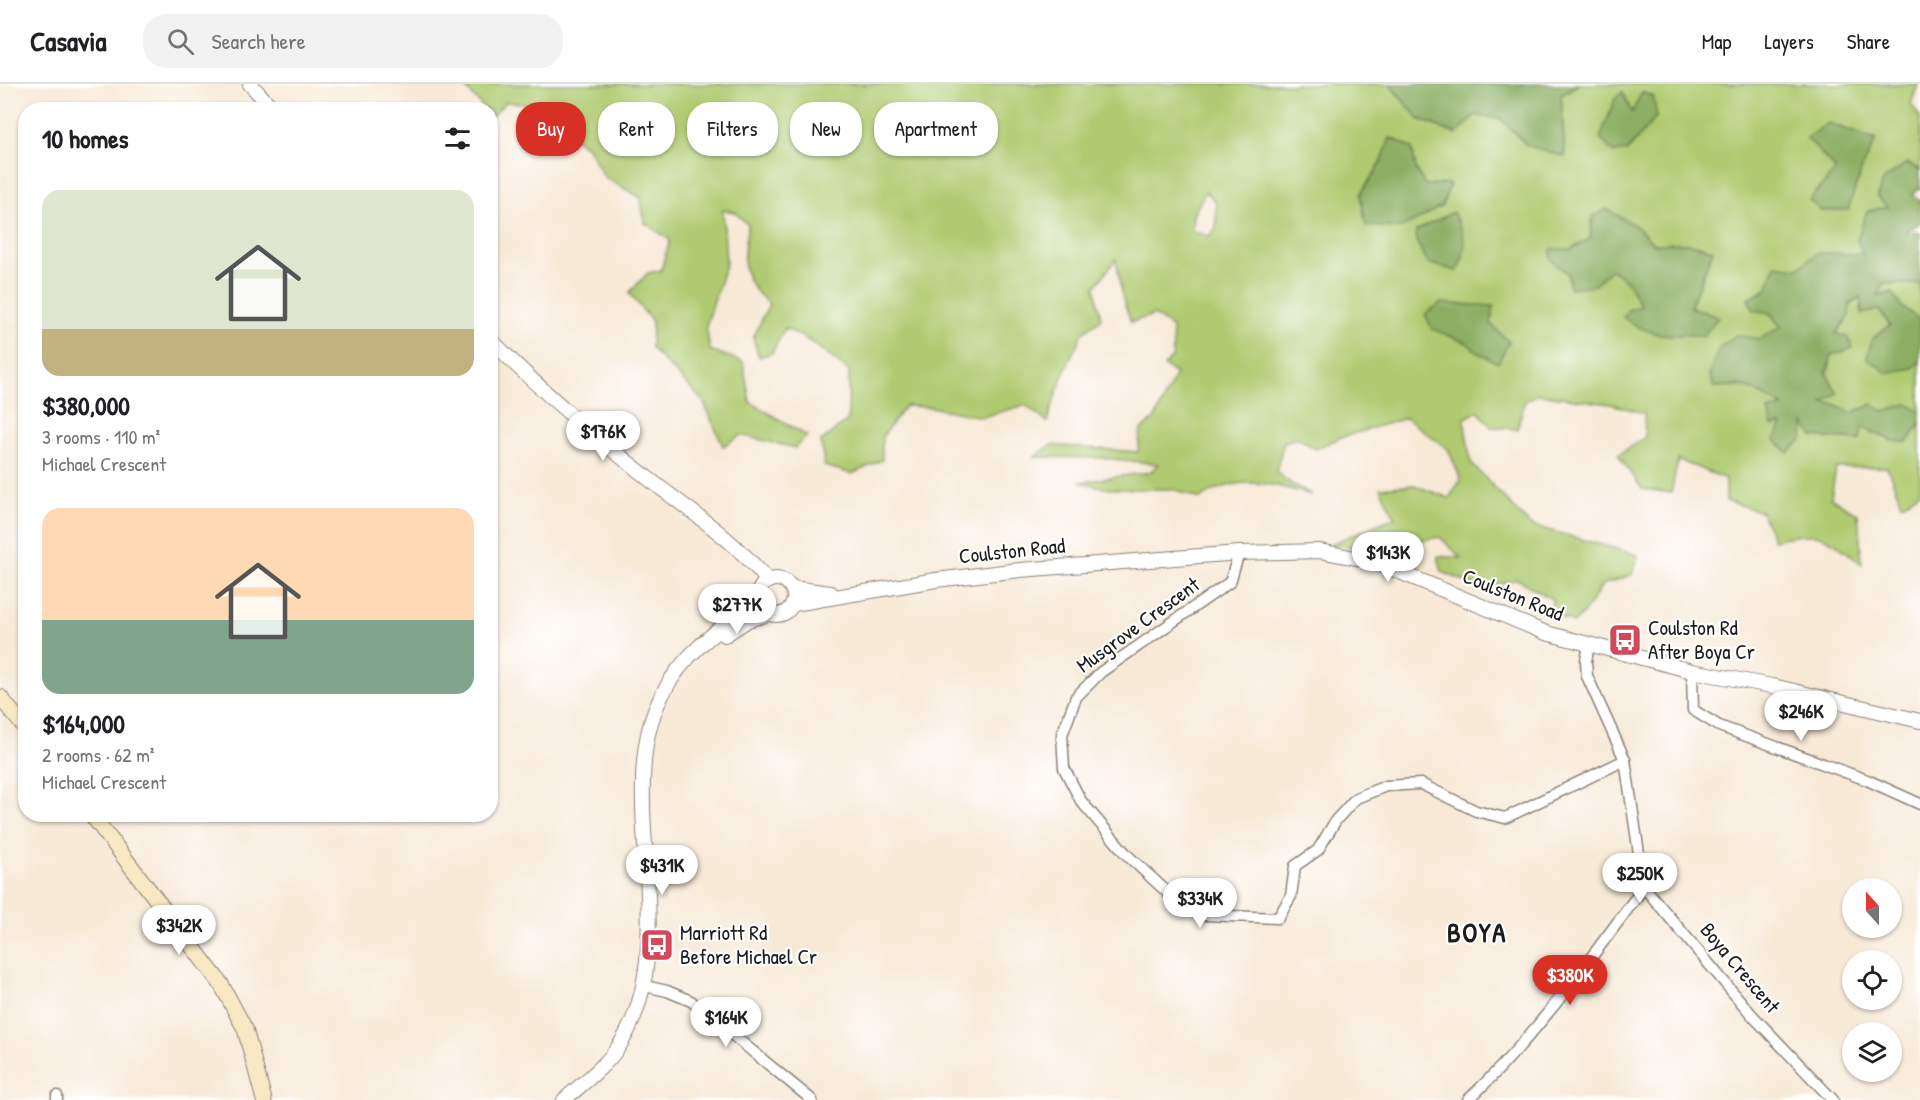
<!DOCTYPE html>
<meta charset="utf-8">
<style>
body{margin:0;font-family:"Patrick Hand",sans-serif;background:#f2f2f2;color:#202124;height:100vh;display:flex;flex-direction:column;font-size:22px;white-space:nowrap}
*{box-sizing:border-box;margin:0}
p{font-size:20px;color:#757577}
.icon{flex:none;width:33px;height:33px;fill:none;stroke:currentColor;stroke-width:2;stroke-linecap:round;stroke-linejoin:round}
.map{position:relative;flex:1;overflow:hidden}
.side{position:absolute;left:18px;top:18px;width:480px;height:720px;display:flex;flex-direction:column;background:#fff;border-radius:24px;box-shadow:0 2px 4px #0004}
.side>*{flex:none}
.guide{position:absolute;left:516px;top:18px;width:570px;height:54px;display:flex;gap:12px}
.needle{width:39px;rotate:339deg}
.controls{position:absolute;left:1842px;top:794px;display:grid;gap:12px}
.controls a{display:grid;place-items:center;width:60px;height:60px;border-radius:50%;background:#fff;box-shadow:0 2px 4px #0004;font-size:30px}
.price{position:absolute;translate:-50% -51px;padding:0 14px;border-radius:21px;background:#fff;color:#222;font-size:20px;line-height:39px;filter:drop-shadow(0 2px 3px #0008)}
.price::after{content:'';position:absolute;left:50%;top:36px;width:18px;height:14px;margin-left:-9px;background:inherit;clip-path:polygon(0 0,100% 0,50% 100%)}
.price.current{background:#d93025;color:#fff}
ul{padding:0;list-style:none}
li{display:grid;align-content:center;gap:12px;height:318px;padding:0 24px}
li span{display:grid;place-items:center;height:186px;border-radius:18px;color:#555}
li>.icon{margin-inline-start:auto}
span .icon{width:108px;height:108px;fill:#fffc;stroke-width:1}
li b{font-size:26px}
h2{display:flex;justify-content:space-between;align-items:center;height:72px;padding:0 24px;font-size:26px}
.chip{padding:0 21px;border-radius:24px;background:#fff;box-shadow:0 2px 4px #0004;font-size:21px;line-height:54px}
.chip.current{background:#d93025;color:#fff}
header{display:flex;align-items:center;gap:36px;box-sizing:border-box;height:84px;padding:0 30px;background:#fff;border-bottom:2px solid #e0e0e0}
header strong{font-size:28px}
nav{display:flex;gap:33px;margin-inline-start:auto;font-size:21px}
.search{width:420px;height:54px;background:#f2f2f2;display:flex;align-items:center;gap:15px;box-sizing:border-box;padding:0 21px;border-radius:24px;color:#757577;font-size:22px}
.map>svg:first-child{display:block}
</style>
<header>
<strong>Casavia</strong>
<div class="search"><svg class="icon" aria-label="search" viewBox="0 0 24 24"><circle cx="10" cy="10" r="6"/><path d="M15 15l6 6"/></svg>Search here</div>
<nav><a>Map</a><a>Layers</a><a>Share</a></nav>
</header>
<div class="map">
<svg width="1920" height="1016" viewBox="0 0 1920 1016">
<rect width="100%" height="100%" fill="#fff"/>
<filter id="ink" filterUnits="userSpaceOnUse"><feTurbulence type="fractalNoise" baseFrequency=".0167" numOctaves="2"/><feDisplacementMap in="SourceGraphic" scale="12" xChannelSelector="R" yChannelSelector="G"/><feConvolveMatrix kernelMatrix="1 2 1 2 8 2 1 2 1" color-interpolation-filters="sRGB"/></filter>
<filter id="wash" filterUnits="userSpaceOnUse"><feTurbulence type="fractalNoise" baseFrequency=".008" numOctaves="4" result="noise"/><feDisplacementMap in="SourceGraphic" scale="24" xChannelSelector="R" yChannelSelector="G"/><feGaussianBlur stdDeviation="1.35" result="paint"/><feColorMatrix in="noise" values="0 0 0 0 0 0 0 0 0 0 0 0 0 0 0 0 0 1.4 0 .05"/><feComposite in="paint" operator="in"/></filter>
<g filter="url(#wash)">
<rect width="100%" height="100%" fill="#f7e9d6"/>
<!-- green -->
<g fill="#afca70" stroke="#667346" stroke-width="1.5" fill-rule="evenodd">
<path d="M 462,0 L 1389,0 L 1419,35 L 1456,50 L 1475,31 L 1501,35 L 1527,61 L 1565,72 L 1561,11 L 1579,0 L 1918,0 L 1911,20 L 1920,33 L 1920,86 L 1907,79 L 1888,123 L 1863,170 C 1842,171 1815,174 1796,186 C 1779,195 1766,207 1748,215 L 1770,228 L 1781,243 L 1759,255 L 1714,303 C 1745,300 1759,305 1784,323 L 1768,327 L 1804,339 L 1814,353 L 1860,356 L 1861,343 L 1893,357 L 1907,358 L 1920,341 L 1920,408 L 1902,420 L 1887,383 L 1836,384 L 1831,414 L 1858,430 L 1862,480 C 1823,450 1823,445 1773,456 L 1762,428 L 1726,417 L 1726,395 L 1678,376 L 1671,409 L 1642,405 L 1618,371 L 1645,353 L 1644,329 L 1610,320 L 1538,310 L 1525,317 L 1517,345 L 1491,343 L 1478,327 L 1464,335 L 1471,379 L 1530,441 L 1638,471 L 1632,491 L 1602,501 L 1586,526 L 1574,539 L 1551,529 L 1552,515 L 1517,495 L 1483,505 L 1442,488 L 1438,472 L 1461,474 L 1440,453 L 1411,458 L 1386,468 L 1331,460 L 1395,433 L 1380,404 L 1414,401 L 1449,414 L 1461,396 L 1448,365 L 1406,334 L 1339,354 L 1316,365 L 1298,354 L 1284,358 L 1276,387 L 1287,397 L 1312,411 C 1272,400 1236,389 1200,415 L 1173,405 L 1109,405 L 1080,398 L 1150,388 L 1158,380 L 1103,374 L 1034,373 L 1051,361 L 1138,368 L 1141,346 L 1155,334 L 1176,290 L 1164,282 L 1173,272 L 1172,244 L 1154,231 L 1131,238 L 1122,212 L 1116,175 L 1095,203 L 1101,235 L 1083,248 L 1063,290 L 1047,338 L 1025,321 L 982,333 L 930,323 L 905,322 L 882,353 L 882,376 L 852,390 L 824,382 L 821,357 L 848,336 L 849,287 L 808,256 L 785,244 L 772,269 L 759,273 L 753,254 L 769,220 C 740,195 741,177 748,141 L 735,128 L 723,126 L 726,179 L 706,242 L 710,266 L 743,278 L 750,318 L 807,352 L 795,364 L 741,351 L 723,362 L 703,317 L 651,264 L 652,237 L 629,209 L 648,189 L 661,186 L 670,156 L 645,139 L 640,113 L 605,94 L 588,64 L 555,38 L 523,19 L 506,18 L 491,33 L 490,26 L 485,25 ZM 1391,54 L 1412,64 L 1416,86 L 1425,101 L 1450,101 L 1442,122 L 1401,144 L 1360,111 L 1381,79 ZM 1807,54 L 1875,55 L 1861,87 L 1810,116 L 1836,86 ZM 1206,107 L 1216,119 L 1216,144 L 1209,152 L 1192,147 L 1193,131 ZM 1593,133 L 1635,141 L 1654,160 L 1688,159 L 1713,166 L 1690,223 L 1718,233 L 1641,222 L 1627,197 L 1610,185 L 1570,203 L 1568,190 L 1571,165 L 1590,155 Z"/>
<path d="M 1883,199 L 1920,200 L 1920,236 L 1901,222 L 1892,208 L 1877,213 Z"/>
<path d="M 1861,213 L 1879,226 L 1890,241 L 1872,255 L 1913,284 L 1920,277 L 1920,328 L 1908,320 L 1883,327 L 1873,320 L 1852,329 L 1835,320 L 1822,319 L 1836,250 L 1849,232 L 1850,219 Z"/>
</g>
<!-- forest -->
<g fill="#8bae62" stroke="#54653f" stroke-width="1.5">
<path d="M 1389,0 L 1579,0 L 1561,11 L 1565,73 L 1527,61 L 1501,35 L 1475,31 L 1457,50 L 1419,35 Z"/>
<path d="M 1622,8 L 1632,28 L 1642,8 L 1653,12 L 1657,32 L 1627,67 L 1614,69 L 1600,54 L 1615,15 Z"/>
<path d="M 1828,39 L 1876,56 L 1861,87 L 1848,126 L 1821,127 L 1809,116 L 1836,86 L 1807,54 Z"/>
<path d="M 1390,54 L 1412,64 L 1416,86 L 1425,101 L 1450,100 L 1442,122 L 1414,138 L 1401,144 L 1366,142 L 1360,111 L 1381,79 Z"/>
<path d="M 1907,79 L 1920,86 L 1920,105 L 1917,105 L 1913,111 L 1920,116 L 1920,139 L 1907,147 L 1920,149 L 1920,200 L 1883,200 L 1877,213 L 1892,208 L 1901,222 L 1920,236 L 1920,277 L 1913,284 L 1887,289 L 1867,274 L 1872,255 L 1890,241 L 1879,226 L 1862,230 L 1860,213 L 1850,219 L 1849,232 L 1836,250 L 1847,252 L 1853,264 L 1832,271 L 1826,289 L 1838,309 L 1823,319 L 1835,320 L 1852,329 L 1873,320 L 1883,327 L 1908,320 L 1920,328 L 1920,341 L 1907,358 L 1893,357 L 1862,343 L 1860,356 L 1813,353 L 1804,339 L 1803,355 L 1788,369 L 1774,355 L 1782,341 L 1772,342 L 1768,327 L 1783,322 L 1742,301 L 1714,303 L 1709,290 L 1719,264 L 1736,251 L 1759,255 L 1781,243 L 1770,229 L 1754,226 L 1748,215 L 1767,206 L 1775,181 L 1798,184 L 1817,169 L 1863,170 L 1857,156 L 1867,127 L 1888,123 L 1877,113 L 1882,97 Z"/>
<path d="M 1606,125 L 1635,141 L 1654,160 L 1688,159 L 1713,166 L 1690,223 L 1718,233 L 1704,251 C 1671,251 1650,255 1623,233 L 1628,226 L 1641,222 L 1627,197 L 1611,185 L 1595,201 L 1570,204 L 1568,190 L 1551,176 L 1551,165 L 1571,165 L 1590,155 L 1593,133 Z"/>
<path d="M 1453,128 C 1465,153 1470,160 1457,187 L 1428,179 L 1417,159 L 1416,147 Z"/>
<path d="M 1441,219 L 1494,222 L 1491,240 L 1509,258 L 1498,279 L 1480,270 L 1467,259 L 1432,245 L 1425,230 Z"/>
</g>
</g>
<g filter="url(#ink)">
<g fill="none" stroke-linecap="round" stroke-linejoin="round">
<defs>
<g id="minor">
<path d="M 1239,469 L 1230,498 L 1101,588 L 1076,613 L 1062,651 L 1064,684 L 1081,717 L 1127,771 L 1168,809 L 1204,831 L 1278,834 L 1291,812 L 1295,782 L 1318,766 L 1336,736 L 1356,714 L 1386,702 L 1421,700 L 1476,727 L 1505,734 L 1625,676"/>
<path d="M 1589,561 L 1586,577 L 1587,592 L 1625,676 L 1644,803 L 1752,931 L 1833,1016"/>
<path d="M 1692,587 L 1693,626 L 1719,642 L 1867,696 L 1920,720"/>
<path d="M 645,902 L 667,907 L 691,917 L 812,1016"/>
<path d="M 57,1012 L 57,1016"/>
<path d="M 1468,1016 C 1535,953 1589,876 1644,803"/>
</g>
<g id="tertiary">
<path d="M 250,0 L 274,26"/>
<path d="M 490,255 C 540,306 593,351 649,395 C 690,427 735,456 768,497"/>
<circle cx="776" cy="513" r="18"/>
<path d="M 792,504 L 831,509"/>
<path d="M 794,520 L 936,496 L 1020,486 L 1239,469 L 1320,467 L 1376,478 L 1546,549 L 1692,587 L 1777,603 L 1920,637"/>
<path d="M 725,551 L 748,536 L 768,530"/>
<path d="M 564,1016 C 583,999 605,983 619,962 C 664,894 645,800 643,722 C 642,684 644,645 662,611 C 683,569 721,543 758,517"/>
</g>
<g id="secondary">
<path d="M 0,613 L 26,645"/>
<path d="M 91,730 L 221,900 L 245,945 L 264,1016"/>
</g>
</defs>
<!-- minor casing -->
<use href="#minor" stroke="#8a8279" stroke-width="13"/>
<!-- tertiary casing -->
<use href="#tertiary" stroke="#8a8279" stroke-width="16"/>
<!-- secondary casing -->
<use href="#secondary" stroke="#8a8279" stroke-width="17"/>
<!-- minor -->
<use href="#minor" stroke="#fff" stroke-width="10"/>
<!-- tertiary -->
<use href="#tertiary" stroke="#fff" stroke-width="14"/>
<!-- secondary -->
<use href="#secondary" stroke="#f8e8c3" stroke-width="15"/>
</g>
</g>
<!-- icons -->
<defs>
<symbol id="bus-square" viewBox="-11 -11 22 22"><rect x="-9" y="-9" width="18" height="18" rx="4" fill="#d1495b" stroke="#fff"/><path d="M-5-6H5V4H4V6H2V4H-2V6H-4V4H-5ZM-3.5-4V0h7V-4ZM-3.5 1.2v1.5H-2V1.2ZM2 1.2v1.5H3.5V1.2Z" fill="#fff"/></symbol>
</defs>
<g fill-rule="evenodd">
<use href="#bus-square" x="1606" y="537" width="38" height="38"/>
<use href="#bus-square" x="638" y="842" width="38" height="38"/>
</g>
<g text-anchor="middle" stroke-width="4.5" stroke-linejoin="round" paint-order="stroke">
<!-- street labels -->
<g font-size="21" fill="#1c1c1c" stroke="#fff">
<text transform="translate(1012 467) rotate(-6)" y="7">Coulston Road</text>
<text transform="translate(1513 511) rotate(22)" y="7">Coulston Road</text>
<text transform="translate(1138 541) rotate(-36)" y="7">Musgrove Crescent</text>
<text transform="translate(1740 884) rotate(50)" y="7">Boya Crescent</text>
</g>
<!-- poi labels -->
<g font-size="21" fill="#1c1c1c" stroke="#fff" text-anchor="start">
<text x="1648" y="551">Coulston Rd<tspan x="1648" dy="24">After Boya Cr</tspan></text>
<text x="680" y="856">Marriott Rd<tspan x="680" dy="24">Before Michael Cr</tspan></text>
</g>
<!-- district labels -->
<g font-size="27" font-weight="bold" letter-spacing="1.5" fill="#1c1c1c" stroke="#fff">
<text x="1477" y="858">BOYA</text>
</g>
</g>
</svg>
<div class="controls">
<a><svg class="needle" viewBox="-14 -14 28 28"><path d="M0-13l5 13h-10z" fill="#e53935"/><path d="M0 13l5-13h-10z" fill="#757577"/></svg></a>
<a><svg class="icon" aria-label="locate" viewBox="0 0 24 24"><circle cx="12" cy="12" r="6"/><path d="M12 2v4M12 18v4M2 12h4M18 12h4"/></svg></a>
<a><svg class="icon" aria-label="layers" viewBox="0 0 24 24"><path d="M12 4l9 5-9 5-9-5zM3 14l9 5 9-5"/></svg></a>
</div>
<b class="price" style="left:603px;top:378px">$176K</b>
<b class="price" style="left:1388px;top:499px">$143K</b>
<b class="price" style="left:737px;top:551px">$277K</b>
<b class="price" style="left:1801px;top:658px">$246K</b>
<b class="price" style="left:662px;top:812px">$431K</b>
<b class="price" style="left:1640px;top:820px">$250K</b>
<b class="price" style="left:1200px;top:845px">$334K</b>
<b class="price" style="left:179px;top:872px">$342K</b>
<b class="price current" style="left:1570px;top:922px">$380K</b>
<b class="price" style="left:726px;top:964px">$164K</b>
<div class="guide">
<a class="chip current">Buy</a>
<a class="chip">Rent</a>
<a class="chip">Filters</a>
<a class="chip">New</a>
<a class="chip">Apartment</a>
</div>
<section class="side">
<h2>10 homes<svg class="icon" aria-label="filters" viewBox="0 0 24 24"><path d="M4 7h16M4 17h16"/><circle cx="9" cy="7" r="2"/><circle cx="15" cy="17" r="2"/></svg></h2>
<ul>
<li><span style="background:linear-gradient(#dfe7d0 75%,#c2b280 0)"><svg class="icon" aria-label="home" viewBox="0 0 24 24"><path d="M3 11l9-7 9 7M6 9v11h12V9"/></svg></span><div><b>$380,000</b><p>3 rooms · 110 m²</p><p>Michael Crescent</p></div></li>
<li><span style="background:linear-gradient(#ffd9b3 60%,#7fa58c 0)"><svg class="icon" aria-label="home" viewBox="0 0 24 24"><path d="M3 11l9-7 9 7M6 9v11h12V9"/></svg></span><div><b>$164,000</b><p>2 rooms · 62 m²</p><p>Michael Crescent</p></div></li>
</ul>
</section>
</div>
